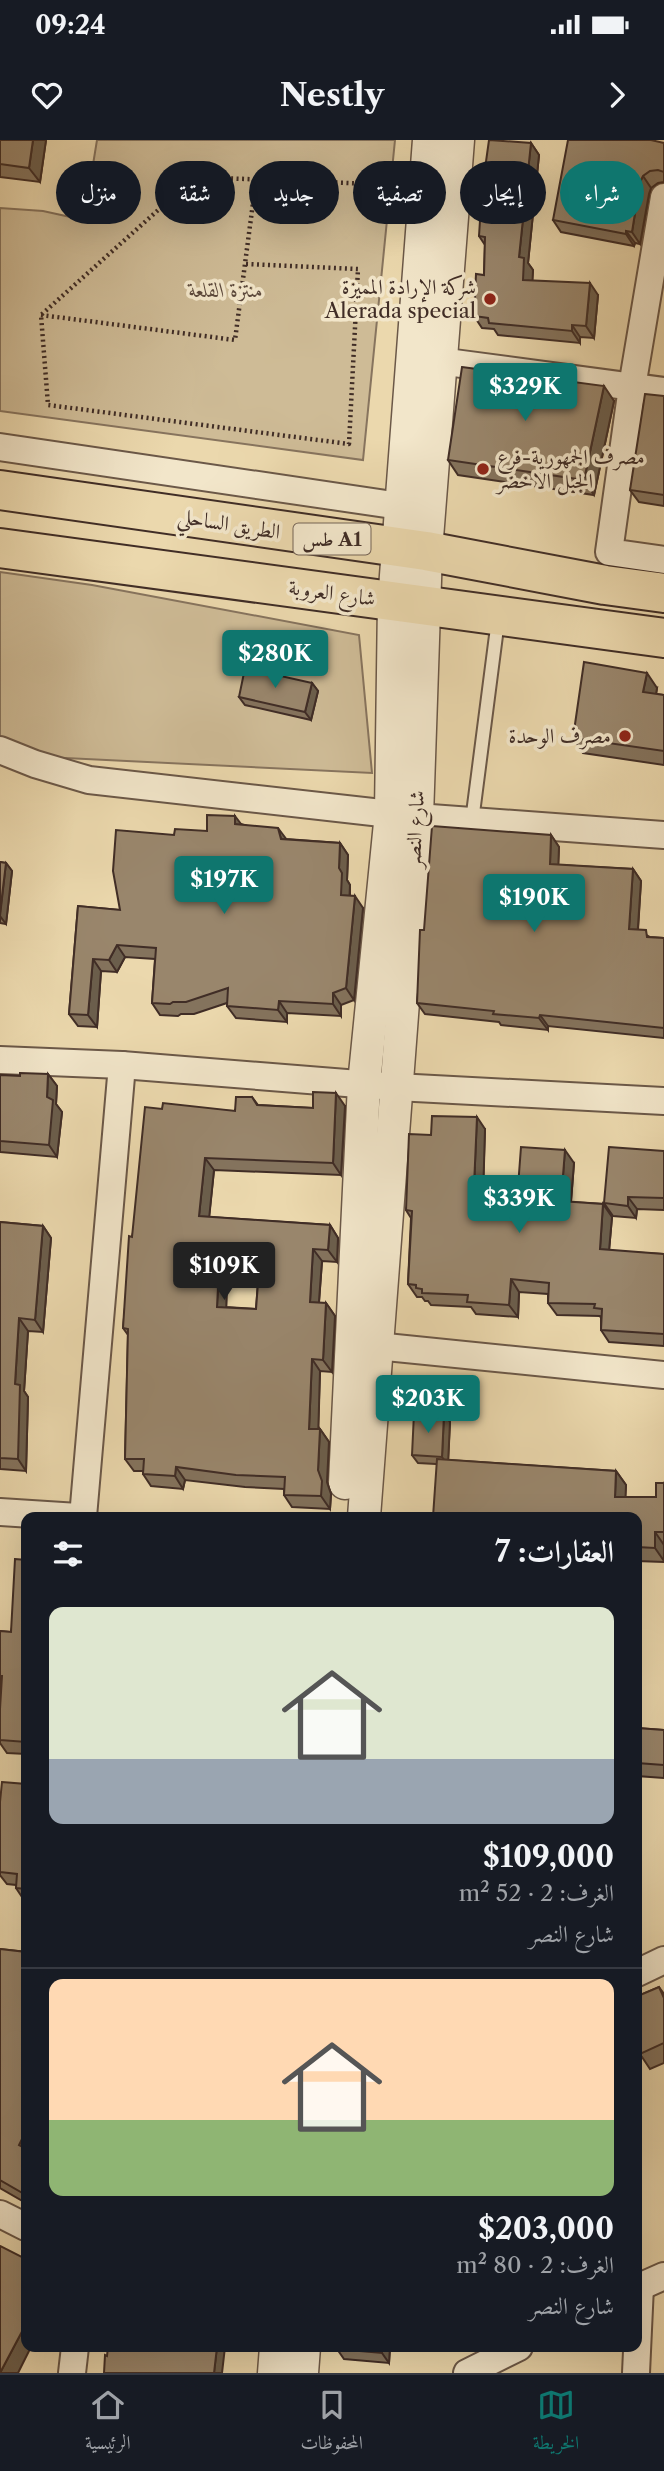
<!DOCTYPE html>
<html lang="ar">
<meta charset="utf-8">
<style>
body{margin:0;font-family:"Libre Caslon Text",Amiri,serif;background:#242831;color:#f1f3f6;direction:rtl;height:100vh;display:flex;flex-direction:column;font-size:26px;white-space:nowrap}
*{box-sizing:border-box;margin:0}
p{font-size:23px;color:#9ea1a6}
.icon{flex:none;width:38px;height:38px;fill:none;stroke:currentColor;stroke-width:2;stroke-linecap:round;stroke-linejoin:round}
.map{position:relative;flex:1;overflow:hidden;direction:ltr}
.drawer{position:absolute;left:21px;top:1372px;width:621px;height:840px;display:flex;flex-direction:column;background:#171b24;border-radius:14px;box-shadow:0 7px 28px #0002;direction:rtl}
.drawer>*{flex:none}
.hud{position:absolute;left:21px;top:21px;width:623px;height:63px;direction:rtl;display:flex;gap:14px}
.price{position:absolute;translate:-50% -60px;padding:0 16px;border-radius:7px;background:#0f766e;color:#fff;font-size:23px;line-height:46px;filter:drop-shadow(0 2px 4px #0008)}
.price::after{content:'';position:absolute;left:50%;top:42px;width:21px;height:16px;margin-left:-10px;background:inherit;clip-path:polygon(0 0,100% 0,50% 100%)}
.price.current{background:#222;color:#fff}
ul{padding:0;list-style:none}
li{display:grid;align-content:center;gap:14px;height:371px;padding:0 28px}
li+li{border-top:2px solid #363941}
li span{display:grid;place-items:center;height:217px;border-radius:14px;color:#555}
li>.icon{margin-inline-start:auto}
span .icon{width:126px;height:126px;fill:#fffc;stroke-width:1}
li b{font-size:30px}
h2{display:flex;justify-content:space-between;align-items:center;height:84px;padding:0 28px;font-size:30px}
.tag{padding:0 24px;border-radius:32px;background:#171b24;box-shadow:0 7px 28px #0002;font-size:24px;line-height:63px}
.tag.current{background:#0f766e;color:#fff}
.status{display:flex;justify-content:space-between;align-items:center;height:49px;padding:0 35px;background:#171b24;direction:ltr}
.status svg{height:19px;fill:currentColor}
header{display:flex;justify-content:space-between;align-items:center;height:91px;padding:0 28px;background:#171b24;font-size:32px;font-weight:800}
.tab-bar{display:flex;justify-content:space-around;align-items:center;height:98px;border-top:2px solid #363941;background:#171b24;font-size:19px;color:#9ea1a6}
.tab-bar a{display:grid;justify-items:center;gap:4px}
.tab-bar .current{color:#0f766e}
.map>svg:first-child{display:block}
</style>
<div class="status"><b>09:24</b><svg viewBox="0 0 49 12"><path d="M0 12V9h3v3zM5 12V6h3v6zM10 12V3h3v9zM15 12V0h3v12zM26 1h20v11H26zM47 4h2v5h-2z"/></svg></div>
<header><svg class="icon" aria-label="forward" viewBox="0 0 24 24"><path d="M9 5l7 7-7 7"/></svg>Nestly<svg class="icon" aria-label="heart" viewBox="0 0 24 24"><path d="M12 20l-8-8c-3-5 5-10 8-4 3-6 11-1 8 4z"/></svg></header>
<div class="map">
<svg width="664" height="2233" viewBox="0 0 664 2233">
<rect width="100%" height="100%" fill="#ebd8ad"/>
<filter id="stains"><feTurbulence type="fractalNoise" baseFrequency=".00286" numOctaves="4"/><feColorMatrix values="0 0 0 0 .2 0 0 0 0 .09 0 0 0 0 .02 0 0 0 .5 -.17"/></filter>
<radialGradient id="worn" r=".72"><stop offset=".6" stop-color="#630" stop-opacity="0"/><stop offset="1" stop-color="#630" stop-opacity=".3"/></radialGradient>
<!-- green -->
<g fill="#cebb96" stroke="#87745e" stroke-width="2">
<path d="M 97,0 L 395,0 L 363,320 L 0,271 L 0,68 L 43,71 L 84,80 Z"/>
<path d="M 0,432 L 92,445 L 359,495 L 372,633 L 45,617 L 0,600 Z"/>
</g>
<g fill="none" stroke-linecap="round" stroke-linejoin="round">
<defs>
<path id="service" d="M 472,681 L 498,480"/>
<g id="minor">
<path d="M 664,57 L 632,247 L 609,412 L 664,420"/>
<path d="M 439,221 L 664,251"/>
<path d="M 0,307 L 420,369"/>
<path d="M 0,610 L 35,624 L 89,640 L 417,677 L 664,695"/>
<path d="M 0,920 L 122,925 L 396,947 L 664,961"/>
<path d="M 376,1206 L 664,1235"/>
<path d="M 0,1372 L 78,1377"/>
<path d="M 83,1377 L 122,925"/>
<path d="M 637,1833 L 664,1820"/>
<path d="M 0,2074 L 26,2087"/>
<path d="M 637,2148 L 664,2136"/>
<path d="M 72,2233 L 75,2207"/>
<path d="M 467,2233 L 519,2207"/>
<path d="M 636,2233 L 640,2146"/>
</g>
<g id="tertiary">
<path d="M 345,1343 L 364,944 L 391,673 L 394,462 L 429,0"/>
<path d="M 364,1377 L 417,677 L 426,411 L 458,0"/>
<path d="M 274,2233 L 276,2207"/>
<path d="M 302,2233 L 304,2207"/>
</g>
<g id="trunk">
<path d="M 0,350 L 426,411 L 605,445 L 664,453"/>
<path d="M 0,408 L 664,498"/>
</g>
</defs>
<!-- service casing -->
<use href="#service" stroke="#6b5848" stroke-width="16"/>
<!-- minor casing -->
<use href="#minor" stroke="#6b5848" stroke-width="30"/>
<!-- tertiary casing -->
<use href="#tertiary" stroke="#6b5848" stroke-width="35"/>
<!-- trunk casing -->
<use href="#trunk" stroke="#402d26" stroke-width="42"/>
<!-- path -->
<g stroke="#402d26" stroke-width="4.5" stroke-dasharray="2 3.5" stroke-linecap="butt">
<path d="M 246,124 L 358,129 L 349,304 L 48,265 L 41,175 L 195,37 L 398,45"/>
<path d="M 41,175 L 235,200 L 256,40"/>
</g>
<!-- service -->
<use href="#service" stroke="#f2e6ca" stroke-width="12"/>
<!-- minor -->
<use href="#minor" stroke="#f2e6ca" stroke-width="26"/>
<!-- tertiary -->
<use href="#tertiary" stroke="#f2e6ca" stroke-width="32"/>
<!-- trunk -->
<use href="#trunk" stroke="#ebd8ad" stroke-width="38"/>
</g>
<!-- wall -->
<g fill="#84735d" stroke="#402d26" stroke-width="2" fill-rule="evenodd">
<path d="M 0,0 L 46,0 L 40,42 L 0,37 Z"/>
<path d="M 531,3 L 539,15 L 528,123 L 533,130 L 532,141 L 598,155 L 594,198 L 580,197 L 580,203 L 498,195 L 494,189 L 482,188 L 474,176 L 484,135 L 485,105 L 479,96 Z"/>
<path d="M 664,3 L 664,42 L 658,43 L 651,48 L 649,54 L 640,104 L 635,103 L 634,106 L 561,92 L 553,80 Z"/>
<path d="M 664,256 L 664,366 L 639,362 L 630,350 Z"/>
<path d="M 614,261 L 594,355 L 458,335 L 448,320 Z"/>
<path d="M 312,543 L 318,551 L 311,580 L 245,565 L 239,557 Z"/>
<path d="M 657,548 L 656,554 L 664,555 L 664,625 L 583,613 L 573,598 Z"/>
<path d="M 241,684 L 286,699 L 340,703 L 348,715 L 347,740 L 350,745 L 350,756 L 363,768 L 354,860 L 341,865 L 341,876 L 287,873 L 287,882 L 236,878 L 227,866 L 227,863 L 194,874 L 181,874 L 178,876 L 160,875 L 152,863 L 155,819 L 125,817 L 117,832 L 101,831 L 97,887 L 78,886 L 69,874 L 78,766 L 120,770 L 174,695 L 207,691 Z"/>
<path d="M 551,695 L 559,707 L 558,725 L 633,729 L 641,741 L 638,790 L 650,797 L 664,798 L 664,898 L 548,886 L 548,890 L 501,885 L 499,882 L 425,874 L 417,863 L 424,790 Z"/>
<path d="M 0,722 L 6,723 L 12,731 L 6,784 L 0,783 Z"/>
<path d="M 48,934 L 57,946 L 56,964 L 62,972 L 57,1017 L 0,1012 L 0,935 L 20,936 Z"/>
<path d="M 252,957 L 258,965 L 313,968 L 345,966 L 341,1035 L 214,1030 L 209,1077 L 330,1085 L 338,1098 L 337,1122 L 322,1121 L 319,1163 L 326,1163 L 335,1176 L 332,1232 L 320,1231 L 318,1289 L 320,1289 L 329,1302 L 327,1342 L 331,1354 L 330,1369 L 292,1367 L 284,1355 L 284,1349 L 245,1347 L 185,1340 L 183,1349 L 151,1346 L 143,1334 L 143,1331 L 134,1331 L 125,1319 L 128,1195 L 123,1188 L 132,1097 L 162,969 L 235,971 ZM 227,1140 L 258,1142 L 256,1169 L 226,1167 Z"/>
<path d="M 485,989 L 483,1046 L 518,1047 L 574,1023 L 571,1062 L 603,1064 L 612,1077 L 609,1111 L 664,1114 L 664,1206 L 609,1202 L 601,1190 L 601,1178 L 600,1176 L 557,1175 L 548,1163 L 548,1154 L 519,1152 L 518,1177 L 476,1174 L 471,1167 L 431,1165 L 428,1161 L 425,1161 L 422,1157 L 417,1157 L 408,1144 L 411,1078 L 406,1070 L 431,995 Z"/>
<path d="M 664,1011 L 664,1070 L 637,1069 L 636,1078 L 613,1076 L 604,1063 Z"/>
<path d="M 0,1082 L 43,1086 L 51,1098 L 43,1192 L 28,1191 L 24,1251 L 28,1257 L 26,1331 L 0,1329 Z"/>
<path d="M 444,1274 L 450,1282 L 448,1320 L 616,1331 L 626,1345 L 625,1357 L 656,1357 L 664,1343 L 664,1422 L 637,1421 L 637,1377 L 436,1324 L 418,1323 L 412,1315 Z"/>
<path d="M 26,1420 L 26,1614 L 7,1613 L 0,1603 L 1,1548 L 0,1548 L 0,1491 L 11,1492 Z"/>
<path d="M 637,1588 L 664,1590 L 664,1638 L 637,1636 Z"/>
<path d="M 26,1644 L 26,1760 L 24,1760 L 16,1748 L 16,1745 L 7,1744 L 0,1735 L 0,1662 Z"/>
<path d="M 0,1809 L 26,1812 L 26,2063 L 0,2048 Z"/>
<path d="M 659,1847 L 664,1854 L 664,1923 L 650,1929 L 642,1917 L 637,1919 L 637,1854 L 638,1856 Z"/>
<path d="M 390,2207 L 389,2223 L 344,2219 L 337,2209 Z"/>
</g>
<!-- shaded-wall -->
<g fill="#6b5e4c" stroke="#402d26" stroke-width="2">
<path d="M 33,0 L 46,0 L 40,42 L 29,28 Z"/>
<path d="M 531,3 L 539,15 L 528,123 L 533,130 L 532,152 L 523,140 L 519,117 Z"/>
<path d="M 643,36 L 651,48 L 649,54 L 640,104 L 632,92 L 640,42 Z"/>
<path d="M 626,91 L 635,103 L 634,106 L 626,94 Z"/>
<path d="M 590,143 L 598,155 L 594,198 L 586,186 Z"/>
<path d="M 572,185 L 580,197 L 580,203 L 572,191 Z"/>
<path d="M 604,246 L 614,261 L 594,355 L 584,340 Z"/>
<path d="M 647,533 L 657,548 L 654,567 L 643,552 Z"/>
<path d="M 312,543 L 318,551 L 311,580 L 305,572 Z"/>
<path d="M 235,676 L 244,688 L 235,684 Z"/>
<path d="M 278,688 L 287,700 L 281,699 Z"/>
<path d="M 551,695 L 559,707 L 558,735 L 550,724 Z"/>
<path d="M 340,703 L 348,715 L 347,740 L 350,745 L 349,767 L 341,755 L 339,728 Z"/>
<path d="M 6,723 L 12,731 L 6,784 L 0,776 Z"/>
<path d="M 633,729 L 641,741 L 637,801 L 629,789 Z"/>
<path d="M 355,756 L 363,768 L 354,860 L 346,848 Z"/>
<path d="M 117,805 L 125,817 L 117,832 L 109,820 Z"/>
<path d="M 93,819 L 101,831 L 97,887 L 88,875 Z"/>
<path d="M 333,853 L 341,865 L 341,876 L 333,864 Z"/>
<path d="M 279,861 L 287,873 L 287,882 L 278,870 Z"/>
<path d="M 540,875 L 548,886 L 548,890 L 539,878 Z"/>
<path d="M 48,934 L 57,946 L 56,964 L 62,972 L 57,1017 L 49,1005 L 47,957 Z"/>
<path d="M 336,953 L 345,966 L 341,1035 L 333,1023 Z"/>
<path d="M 477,977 L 485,989 L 483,1058 L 474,1046 Z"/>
<path d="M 565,1010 L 574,1023 L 570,1073 L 561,1061 Z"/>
<path d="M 205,1018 L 214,1030 L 208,1089 L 199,1076 Z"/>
<path d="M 628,1057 L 637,1069 L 636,1078 L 628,1066 Z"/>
<path d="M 603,1064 L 612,1077 L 608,1122 L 600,1109 Z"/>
<path d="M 330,1085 L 338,1098 L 337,1122 L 328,1110 Z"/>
<path d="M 43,1086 L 51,1098 L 43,1192 L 35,1180 Z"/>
<path d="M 313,1109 L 322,1121 L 318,1174 L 310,1162 Z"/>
<path d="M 219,1128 L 227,1140 L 226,1179 L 217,1167 Z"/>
<path d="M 511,1139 L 519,1152 L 518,1177 L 509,1165 Z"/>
<path d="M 326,1163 L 335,1176 L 332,1232 L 323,1220 Z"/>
<path d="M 19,1178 L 28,1191 L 24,1251 L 28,1257 L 26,1331 L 18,1319 L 15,1244 Z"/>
<path d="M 312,1219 L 320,1231 L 318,1301 L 309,1289 Z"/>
<path d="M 444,1274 L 450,1282 L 448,1325 L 442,1317 Z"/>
<path d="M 320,1289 L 329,1302 L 327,1342 L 331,1354 L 330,1369 L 321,1356 L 318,1330 Z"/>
<path d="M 176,1327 L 185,1340 L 183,1349 L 175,1336 Z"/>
<path d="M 616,1331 L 626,1345 L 625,1371 L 615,1357 Z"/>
<path d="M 655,1392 L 664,1405 L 664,1421 L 655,1408 Z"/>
<path d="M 26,1816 L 26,1848 L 23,1835 Z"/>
<path d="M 26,1991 L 26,2016 L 19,2005 Z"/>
<path d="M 26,2184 L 26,2207 L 31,2207 L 18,2233 L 0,2233 Z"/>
<path d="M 217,2207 L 225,2207 L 222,2233 L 214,2233 Z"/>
<path d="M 382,2207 L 390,2207 L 389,2223 L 382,2213 Z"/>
</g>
<!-- building -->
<g fill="#99866c" stroke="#402d26" stroke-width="2" fill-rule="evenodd">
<path d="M 0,0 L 33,0 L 29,28 L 0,24 Z"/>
<path d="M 489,0 L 531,3 L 519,117 L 524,118 L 523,140 L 590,143 L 586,186 L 572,185 L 572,191 L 489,183 L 488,178 L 474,176 L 476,134 L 484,135 L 485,97 L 479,96 L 482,50 Z"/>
<path d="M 568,0 L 651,0 L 664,3 L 664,32 L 658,30 L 650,31 L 643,36 L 640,42 L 632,92 L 626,91 L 626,94 L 553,80 Z"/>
<path d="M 462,227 L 604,246 L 584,340 L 448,320 Z"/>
<path d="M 645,254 L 664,256 L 664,355 L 630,350 Z"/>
<path d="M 584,522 L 647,533 L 643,552 L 664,555 L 664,611 L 573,598 Z"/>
<path d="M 245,528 L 312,543 L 305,572 L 239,557 Z"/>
<path d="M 207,675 L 235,676 L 235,684 L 278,688 L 281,699 L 340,703 L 339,728 L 342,733 L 341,755 L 355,756 L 346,848 L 333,853 L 333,864 L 279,861 L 278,870 L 227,866 L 228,848 L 186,862 L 173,862 L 170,864 L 152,863 L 156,808 L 117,805 L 109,820 L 93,819 L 88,875 L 69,874 L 78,766 L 120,770 L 113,731 L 116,690 L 174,695 L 175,689 L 207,691 Z"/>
<path d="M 432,686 L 551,695 L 550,724 L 633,729 L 629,789 L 646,790 L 647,797 L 664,798 L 664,888 L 540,875 L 539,878 L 493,874 L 494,871 L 417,863 L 420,790 L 424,790 Z"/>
<path d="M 0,722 L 6,723 L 0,773 Z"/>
<path d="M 20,933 L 48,934 L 47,957 L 53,960 L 49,1005 L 0,1001 L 0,935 L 20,936 Z"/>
<path d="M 313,952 L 336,953 L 333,1023 L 205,1018 L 199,1076 L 330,1085 L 328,1110 L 313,1109 L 310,1162 L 326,1163 L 323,1220 L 312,1219 L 309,1289 L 320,1289 L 318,1330 L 322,1341 L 321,1356 L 284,1355 L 285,1337 L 236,1335 L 176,1327 L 175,1336 L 143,1334 L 144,1319 L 125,1319 L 128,1189 L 123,1188 L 129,1096 L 132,1097 L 145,967 L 162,969 L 163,963 L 235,971 L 236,957 L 252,957 L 257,965 L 313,968 ZM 219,1128 L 259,1130 L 256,1169 L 217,1167 Z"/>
<path d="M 432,976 L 477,977 L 474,1046 L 518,1047 L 521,1007 L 565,1010 L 561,1061 L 603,1064 L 600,1109 L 664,1114 L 664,1194 L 601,1190 L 602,1169 L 594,1168 L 595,1164 L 548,1163 L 549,1143 L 511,1139 L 509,1165 L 467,1162 L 468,1155 L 422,1153 L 422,1149 L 416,1148 L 416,1145 L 408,1144 L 412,1071 L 406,1070 L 409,994 L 431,995 Z"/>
<path d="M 609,1007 L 664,1011 L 664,1058 L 628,1057 L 628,1066 L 604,1063 Z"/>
<path d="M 0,1082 L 43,1086 L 35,1180 L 19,1178 L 15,1244 L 20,1245 L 18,1319 L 0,1318 Z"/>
<path d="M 414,1273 L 444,1274 L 442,1317 L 412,1315 Z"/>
<path d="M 437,1319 L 616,1331 L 615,1357 L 656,1357 L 656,1343 L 664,1343 L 664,1392 L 655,1392 L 655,1408 L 637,1407 L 637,1377 L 433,1377 Z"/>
<path d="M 15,1419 L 26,1420 L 26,1602 L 0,1600 L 0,1569 L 2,1536 L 0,1536 L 0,1491 L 11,1492 Z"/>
<path d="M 637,1588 L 664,1590 L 664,1625 L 637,1623 Z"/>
<path d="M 2,1642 L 26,1644 L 26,1749 L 16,1748 L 17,1734 L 0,1732 L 0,1662 Z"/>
<path d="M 0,1809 L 26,1812 L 23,1835 L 26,1848 L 26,1991 L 19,2005 L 26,2009 L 26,2055 L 0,2040 Z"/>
<path d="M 659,1847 L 664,1858 L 664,1903 L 640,1914 L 637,1907 L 637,1854 L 638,1856 Z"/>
<path d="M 0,2106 L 26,2119 L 26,2168 L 25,2170 L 26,2171 L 26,2184 L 0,2233 Z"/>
<path d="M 108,2207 L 217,2207 L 214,2233 L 104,2233 L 105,2215 L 107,2216 Z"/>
<path d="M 337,2207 L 382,2207 L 382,2213 L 337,2209 Z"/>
</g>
<!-- markers -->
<g fill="#8f2418" stroke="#f2e6ca" stroke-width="2.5">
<circle cx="490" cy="159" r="7"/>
<circle cx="483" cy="329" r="7"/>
<circle cx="625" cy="596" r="7"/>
</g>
<g text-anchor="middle" stroke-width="7" stroke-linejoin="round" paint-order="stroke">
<!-- shield labels -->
<rect fill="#f2e6ca" stroke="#756457" stroke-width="2" x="293.5" y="383.5" width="77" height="31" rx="5"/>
<g font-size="19" font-weight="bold" fill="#402d26">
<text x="332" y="406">طس A1</text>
</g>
<!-- poi labels -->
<g font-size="21" fill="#402d26" stroke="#f2e6ca" text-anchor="end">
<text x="476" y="154">شركة الإرادة المميزة<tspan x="476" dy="24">Alerada special</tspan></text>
<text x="497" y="324" text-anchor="start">مصرف الجمهورية-فرع<tspan x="497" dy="24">الجبل الاخضر</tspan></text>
<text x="611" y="603">مصرف الوحدة</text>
</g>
<!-- park labels -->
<g font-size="21" font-style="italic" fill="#5c493c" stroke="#f2e6ca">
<text x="226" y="157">منتزة القلعة</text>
</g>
<!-- street labels -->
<g font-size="21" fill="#402d26" stroke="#f2e6ca">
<text transform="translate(229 384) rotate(9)" y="7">الطريق الساحلي</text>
<text transform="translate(332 453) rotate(8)" y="7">شارع العروبة</text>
<text transform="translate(415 689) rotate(-87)" y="7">شارع النصر</text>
</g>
</g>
<rect width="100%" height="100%" filter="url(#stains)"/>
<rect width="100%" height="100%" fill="url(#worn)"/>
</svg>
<b class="price" style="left:525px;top:283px">$329K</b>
<b class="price" style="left:275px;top:550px">$280K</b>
<b class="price" style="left:224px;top:776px">$197K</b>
<b class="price" style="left:534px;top:794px">$190K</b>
<b class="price" style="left:519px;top:1095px">$339K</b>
<b class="price current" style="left:224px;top:1162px">$109K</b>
<b class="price" style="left:428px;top:1295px">$203K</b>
<div class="hud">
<a class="tag current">شراء</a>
<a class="tag">إيجار</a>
<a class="tag">تصفية</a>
<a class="tag">جديد</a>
<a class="tag">شقة</a>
<a class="tag">منزل</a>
</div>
<section class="drawer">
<h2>العقارات: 7<svg class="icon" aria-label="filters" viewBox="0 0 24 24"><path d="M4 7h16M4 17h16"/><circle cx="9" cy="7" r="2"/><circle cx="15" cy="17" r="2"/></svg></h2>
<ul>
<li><span style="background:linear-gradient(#dfe7d0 70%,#9aa5b1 0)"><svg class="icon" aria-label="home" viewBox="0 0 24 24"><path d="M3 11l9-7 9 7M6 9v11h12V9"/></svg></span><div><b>$109,000</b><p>الغرف: 2 · 52 m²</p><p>شارع النصر</p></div></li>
<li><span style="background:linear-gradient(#ffd9b3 65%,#8fb573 0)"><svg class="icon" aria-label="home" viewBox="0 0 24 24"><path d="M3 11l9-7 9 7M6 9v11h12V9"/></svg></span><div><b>$203,000</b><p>الغرف: 2 · 80 m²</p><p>شارع النصر</p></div></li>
</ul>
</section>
</div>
<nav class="tab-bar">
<a class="current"><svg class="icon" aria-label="map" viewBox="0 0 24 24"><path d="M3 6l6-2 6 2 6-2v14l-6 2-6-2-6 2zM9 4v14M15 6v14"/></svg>الخريطة</a>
<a><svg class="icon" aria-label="saved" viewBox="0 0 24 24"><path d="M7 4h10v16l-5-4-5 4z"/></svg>المحفوظات</a>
<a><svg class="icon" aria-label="home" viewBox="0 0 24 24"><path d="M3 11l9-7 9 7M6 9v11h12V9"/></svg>الرئيسية</a>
</nav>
